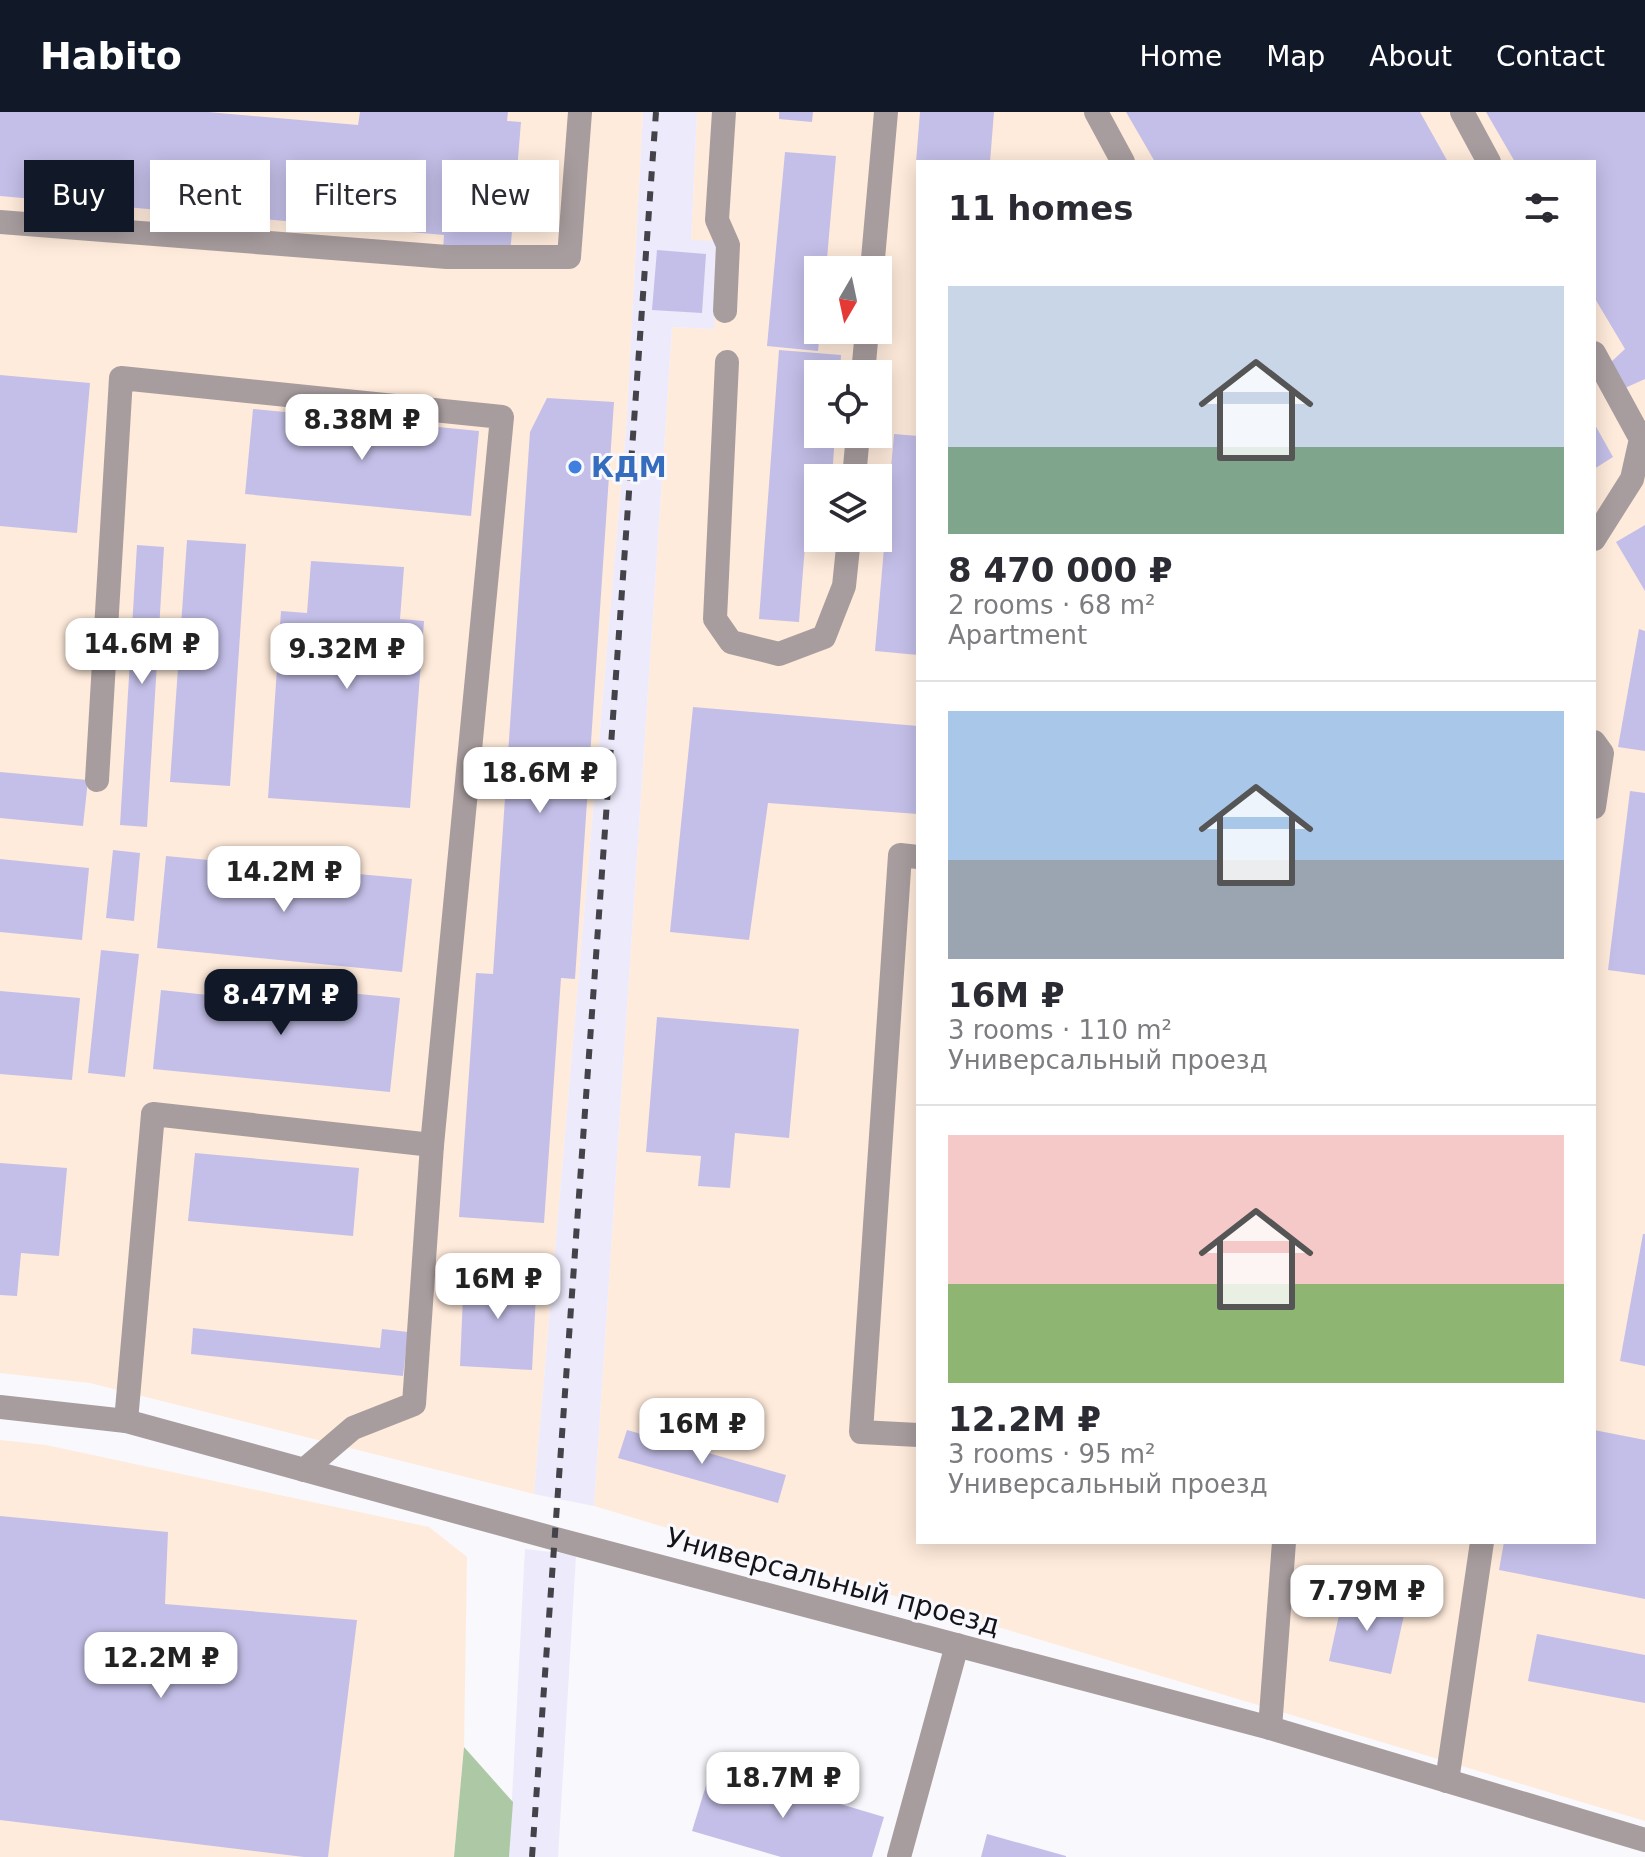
<!DOCTYPE html>
<meta charset="utf-8">
<style>
body{margin:0;font-family:"DejaVu Sans",sans-serif;background:#f2f2f3;color:#2b2b33;height:100vh;display:flex;flex-direction:column;font-size:30px;white-space:nowrap}
*{box-sizing:border-box;margin:0}
p{font-size:26px;color:#7c7c81}
.icon{flex:none;width:44px;height:44px;fill:none;stroke:currentColor;stroke-width:2;stroke-linecap:round;stroke-linejoin:round}
.map{position:relative;flex:1;overflow:hidden}
.sheet{position:absolute;left:916px;top:48px;width:680px;height:1384px;display:flex;flex-direction:column;background:#fff;border-radius:0px;box-shadow:0 4px 20px #0003}
.sheet>*{flex:none}
.guide{position:absolute;left:24px;top:48px;width:760px;height:72px;display:flex;gap:16px}
.needle{width:52px;rotate:189deg}
.tools{position:absolute;left:804px;top:144px;display:grid;gap:16px}
.tools a{display:grid;place-items:center;width:88px;height:88px;border-radius:0px;background:#fff;box-shadow:0 4px 20px #0003;font-size:40px}
.price{position:absolute;translate:-50% -68px;padding:0 18px;border-radius:16px;background:#fff;color:#222;font-size:26px;line-height:52px;filter:drop-shadow(0 2px 4px #0008)}
.price::after{content:'';position:absolute;left:50%;top:48px;width:24px;height:18px;margin-left:-12px;background:inherit;clip-path:polygon(0 0,100% 0,50% 100%)}
.price.on{background:#111827;color:#fff}
ul{padding:0;list-style:none}
li{display:grid;align-content:center;gap:16px;height:424px;padding:0 32px}
li+li{border-top:2px solid #e1e1e2}
li span{display:grid;place-items:center;height:248px;border-radius:0px;color:#555}
li>.icon{margin-inline-start:auto}
span .icon{width:144px;height:144px;fill:#fffc;stroke-width:1}
li b{font-size:34px}
h2{display:flex;justify-content:space-between;align-items:center;height:96px;padding:0 32px;font-size:34px}
.pill{padding:0 28px;border-radius:0px;background:#fff;box-shadow:0 4px 20px #0003;font-size:28px;line-height:72px}
.pill.on{background:#111827;color:#fff}
header{display:flex;align-items:center;gap:48px;box-sizing:border-box;height:112px;padding:0 40px;background:#111827;color:#fff}
header strong{font-size:38px}
nav{display:flex;gap:44px;margin-inline-start:auto;font-size:28px}
.map>svg:first-child{display:block}
</style>
<header>
<strong>Habito</strong>
<nav><a>Home</a><a>Map</a><a>About</a><a>Contact</a></nav>
</header>
<div class="map">
<svg width="1645" height="1745" viewBox="0 0 1645 1745">
<rect width="100%" height="100%" fill="#f9f8fc"/>
<!-- industrial -->
<g fill="#ffebdb" fill-rule="evenodd">
<path d="M 0,0 L 643,0 L 627,305 L 534,1382 L 90,1271 L 0,1261 Z"/>
<path d="M 697,0 L 1645,0 L 1645,1709 L 594,1394 L 672,215 L 713,217 L 719,129 L 691,129 ZM 918,50 L 1594,50 L 1594,1430 L 918,1430 ZM 818,158 L 878,158 L 878,218 L 818,218 ZM 818,262 L 878,262 L 878,322 L 818,322 ZM 818,366 L 878,366 L 878,426 L 818,426 Z"/>
<path d="M 0,1328 L 46,1333 L 429,1415 L 467,1445 L 464,1635 L 454,1745 L 0,1745 Z"/>
</g>
<!-- built -->
<g fill="#eceafb">
<path d="M 643,0 L 697,0 L 691,128 L 720,129 L 714,217 L 672,215 L 594,1394 L 534,1382 L 627,305 Z"/>
<path d="M 525,1437 L 576,1443 L 558,1745 L 509,1745 Z"/>
</g>
<!-- forest -->
<path fill="#adc8a4" d="M 464,1635 L 513,1690 L 509,1745 L 454,1745 Z"/>
<!-- building -->
<g fill="#c4bfe8">
<path d="M 0,0 L 208,0 L 358,13 L 360,0 L 508,0 L 507,9 L 521,10 L 510,143 L 443,138 L 444,123 L 0,84 Z"/>
<path d="M 779,0 L 813,0 L 812,10 L 779,7 Z"/>
<path d="M 920,0 L 994,0 L 990,50 L 916,50 Z"/>
<path d="M 1126,0 L 1420,0 L 1448,50 L 1155,50 Z"/>
<path d="M 1486,0 L 1645,0 L 1645,267 L 1625,276 L 1611,250 L 1625,237 L 1594,185 L 1594,50 L 1515,50 Z"/>
<path d="M 785,40 L 836,44 L 826,158 L 818,158 L 818,218 L 820,218 L 818,239 L 767,234 Z"/>
<path d="M 657,138 L 706,142 L 702,201 L 652,198 Z"/>
<path d="M 779,238 L 841,243 L 840,262 L 818,262 L 818,322 L 835,322 L 832,366 L 818,366 L 818,409 L 807,408 L 799,510 L 759,507 Z"/>
<path d="M 0,263 L 90,271 L 77,421 L 0,414 Z"/>
<path d="M 547,286 L 614,290 L 575,867 L 561,866 L 544,1111 L 459,1105 L 476,861 L 493,862 L 530,320 Z"/>
<path d="M 253,297 L 479,319 L 471,404 L 245,382 Z"/>
<path d="M 1594,311 L 1613,345 L 1594,357 Z"/>
<path d="M 894,322 L 918,324 L 918,543 L 875,539 Z"/>
<path d="M 1645,413 L 1645,479 L 1616,430 Z"/>
<path d="M 187,428 L 246,432 L 230,674 L 170,670 Z"/>
<path d="M 137,433 L 164,435 L 147,715 L 120,713 Z"/>
<path d="M 311,449 L 404,455 L 400,507 L 424,509 L 410,696 L 268,686 L 281,499 L 307,501 Z"/>
<path d="M 1639,517 L 1645,519 L 1645,639 L 1618,635 Z"/>
<path d="M 693,595 L 918,614 L 918,702 L 768,691 L 749,828 L 670,820 Z"/>
<path d="M 0,660 L 88,668 L 83,714 L 0,706 Z"/>
<path d="M 1630,679 L 1645,681 L 1645,863 L 1608,858 Z"/>
<path d="M 113,738 L 140,741 L 134,809 L 106,806 Z"/>
<path d="M 166,744 L 412,767 L 402,860 L 157,836 Z"/>
<path d="M 0,747 L 89,756 L 82,828 L 0,820 Z"/>
<path d="M 101,838 L 139,842 L 125,965 L 88,961 Z"/>
<path d="M 257,872 L 400,886 L 390,980 L 153,957 L 161,878 L 255,888 Z"/>
<path d="M 0,879 L 80,886 L 72,968 L 0,962 Z"/>
<path d="M 657,905 L 799,917 L 789,1026 L 735,1021 L 730,1076 L 698,1074 L 701,1044 L 646,1040 Z"/>
<path d="M 195,1041 L 359,1056 L 353,1124 L 188,1109 Z"/>
<path d="M 0,1051 L 67,1056 L 59,1144 L 21,1141 L 17,1184 L 0,1183 Z"/>
<path d="M 1643,1122 L 1645,1122 L 1645,1254 L 1620,1249 Z"/>
<path d="M 464,1161 L 537,1164 L 532,1258 L 460,1254 Z"/>
<path d="M 193,1216 L 380,1236 L 382,1217 L 408,1220 L 403,1264 L 191,1242 Z"/>
<path d="M 627,1318 L 786,1363 L 778,1391 L 618,1346 Z"/>
<path d="M 1594,1318 L 1645,1328 L 1645,1487 L 1499,1458 L 1504,1430 L 1594,1430 Z"/>
<path d="M 0,1404 L 168,1420 L 165,1492 L 357,1508 L 328,1745 L 304,1745 L 0,1708 Z"/>
<path d="M 1344,1480 L 1406,1494 L 1391,1562 L 1329,1549 Z"/>
<path d="M 1537,1522 L 1645,1543 L 1645,1591 L 1528,1569 Z"/>
<path d="M 712,1654 L 884,1705 L 872,1745 L 781,1745 L 692,1719 Z"/>
<path d="M 987,1722 L 1066,1744 L 1066,1745 L 981,1745 Z"/>
</g>
<g fill="none" stroke-linecap="round" stroke-linejoin="round">
<!-- minor -->
<g stroke="#a89d9e" stroke-width="24">
<path d="M 724,0 L 717,108 L 728,133 L 725,199"/>
<path d="M 1096,0 L 1123,50"/>
<path d="M 1462,0 L 1489,50"/>
<path d="M 0,110 L 447,145 L 569,145 L 580,0"/>
<path d="M 872,158 L 886,0"/>
<path d="M 1594,241 L 1641,327 L 1632,367 L 1594,427"/>
<path d="M 727,250 L 715,507 L 731,530 L 779,542 L 824,525 L 844,474 L 849,426"/>
<path d="M 863,262 L 867,218"/>
<path d="M 854,366 L 858,322"/>
<path d="M 1594,630 L 1602,641 L 1594,695"/>
<path d="M 97,668 L 121,266 L 502,305 L 432,1033"/>
<path d="M 918,745 L 900,743 L 861,1320 L 918,1323"/>
<path d="M 0,1295 L 126,1309 L 556,1427 L 1270,1616 L 1645,1728"/>
<path d="M 126,1309 L 153,1002 L 432,1033 L 414,1292 L 353,1316 L 304,1358"/>
<path d="M 1270,1616 L 1284,1430"/>
<path d="M 1447,1669 L 1482,1430"/>
<path d="M 899,1745 L 957,1533"/>
</g>
<!-- rail -->
<path stroke="#434349" stroke-width="6" stroke-dasharray="10 10" stroke-linecap="butt" d="M 532,1745 L 656,0"/>
</g>
<!-- markers -->
<circle fill="#3f7fe0" stroke="#f9f8fc" stroke-width="3" cx="575" cy="355" r="8"/>
<g text-anchor="middle" stroke-width="6" stroke-linejoin="round" paint-order="stroke">
<!-- shop labels -->
<g font-size="28" font-weight="bold" fill="#366cbe" stroke="#f9f8fc" text-anchor="start">
<text x="591" y="365">КДМ</text>
</g>
<!-- street labels -->
<g font-size="28" fill="#13131a" stroke="#f9f8fc">
<text transform="translate(833 1469) rotate(15)" y="10">Универсальный проезд</text>
</g>
</g>
</svg>
<div class="tools">
<a><svg class="needle" viewBox="-14 -14 28 28"><path d="M0-13l5 13h-10z" fill="#e53935"/><path d="M0 13l5-13h-10z" fill="#7c7c81"/></svg></a>
<a><svg class="icon" aria-label="locate" viewBox="0 0 24 24"><circle cx="12" cy="12" r="6"/><path d="M12 2v4M12 18v4M2 12h4M18 12h4"/></svg></a>
<a><svg class="icon" aria-label="layers" viewBox="0 0 24 24"><path d="M12 4l9 5-9 5-9-5zM3 14l9 5 9-5"/></svg></a>
</div>
<b class="price" style="left:362px;top:350px">8.38M ₽</b>
<b class="price" style="left:142px;top:574px">14.6M ₽</b>
<b class="price" style="left:347px;top:579px">9.32M ₽</b>
<b class="price" style="left:540px;top:703px">18.6M ₽</b>
<b class="price" style="left:284px;top:802px">14.2M ₽</b>
<b class="price on" style="left:281px;top:925px">8.47M ₽</b>
<b class="price" style="left:498px;top:1209px">16M ₽</b>
<b class="price" style="left:702px;top:1354px">16M ₽</b>
<b class="price" style="left:1367px;top:1521px">7.79M ₽</b>
<b class="price" style="left:161px;top:1588px">12.2M ₽</b>
<b class="price" style="left:783px;top:1708px">18.7M ₽</b>
<div class="guide">
<a class="pill on">Buy</a>
<a class="pill">Rent</a>
<a class="pill">Filters</a>
<a class="pill">New</a>
</div>
<section class="sheet">
<h2>11 homes<svg class="icon" aria-label="filters" viewBox="0 0 24 24"><path d="M4 7h16M4 17h16"/><circle cx="9" cy="7" r="2"/><circle cx="15" cy="17" r="2"/></svg></h2>
<ul>
<li><span style="background:linear-gradient(#c9d6e8 65%,#7fa58c 0)"><svg class="icon" aria-label="home" viewBox="0 0 24 24"><path d="M3 11l9-7 9 7M6 9v11h12V9"/></svg></span><div><b>8 470 000 ₽</b><p>2 rooms · 68 m²</p><p>Apartment</p></div></li>
<li><span style="background:linear-gradient(#a9c7e8 60%,#9aa5b1 0)"><svg class="icon" aria-label="home" viewBox="0 0 24 24"><path d="M3 11l9-7 9 7M6 9v11h12V9"/></svg></span><div><b>16M ₽</b><p>3 rooms · 110 m²</p><p>Универсальный проезд</p></div></li>
<li><span style="background:linear-gradient(#f6c9c9 60%,#8fb573 0)"><svg class="icon" aria-label="home" viewBox="0 0 24 24"><path d="M3 11l9-7 9 7M6 9v11h12V9"/></svg></span><div><b>12.2M ₽</b><p>3 rooms · 95 m²</p><p>Универсальный проезд</p></div></li>
</ul>
</section>
</div>
